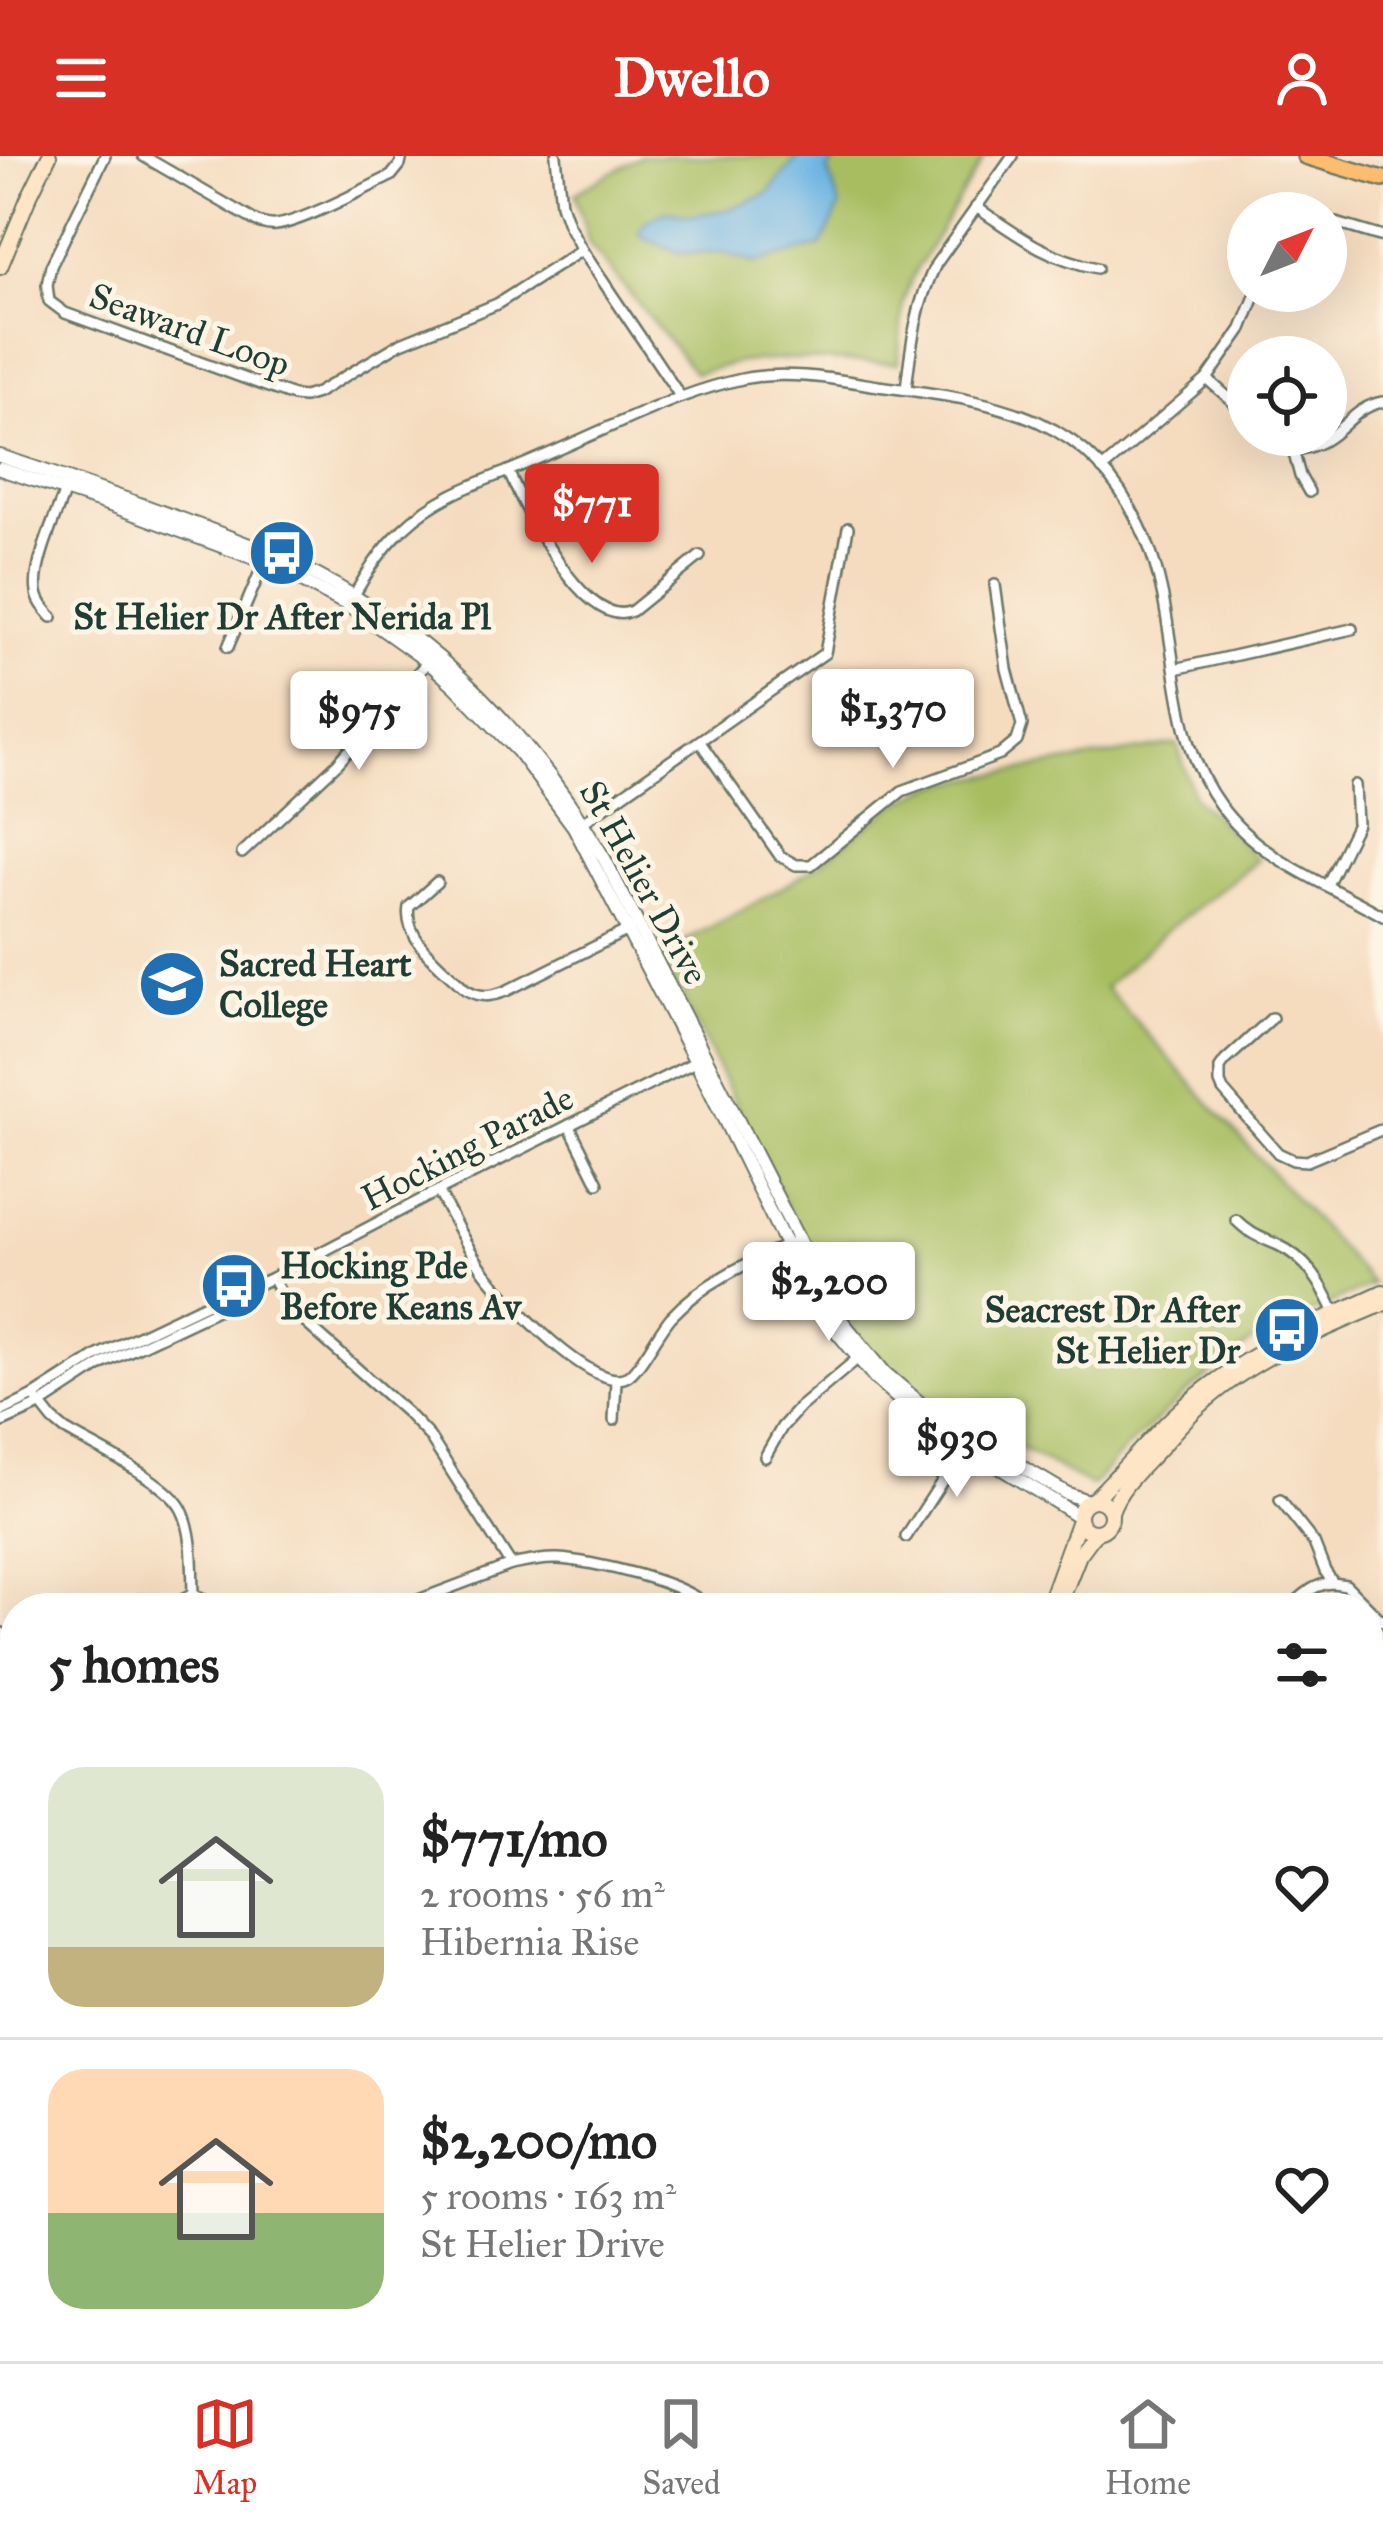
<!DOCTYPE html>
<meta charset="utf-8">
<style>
body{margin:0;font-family:"IM FELL Great Primer",serif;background:#f6f6f6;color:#222;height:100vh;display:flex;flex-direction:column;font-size:45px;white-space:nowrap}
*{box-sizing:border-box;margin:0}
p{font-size:39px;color:#767676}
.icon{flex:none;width:66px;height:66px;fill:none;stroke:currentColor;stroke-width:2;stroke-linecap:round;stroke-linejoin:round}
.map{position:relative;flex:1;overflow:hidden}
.details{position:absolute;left:0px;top:1437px;width:1383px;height:768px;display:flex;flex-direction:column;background:#fff;border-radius:48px 48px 0 0;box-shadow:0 12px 48px #0002}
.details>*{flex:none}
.needle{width:78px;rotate:48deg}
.controls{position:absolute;left:1227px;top:36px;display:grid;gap:24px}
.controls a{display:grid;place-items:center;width:120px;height:120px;border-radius:50%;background:#fff;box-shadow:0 12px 48px #0002;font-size:60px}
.price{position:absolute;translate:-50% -102px;padding:0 27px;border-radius:12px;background:#fff;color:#222;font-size:39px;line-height:78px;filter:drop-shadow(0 3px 6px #0008)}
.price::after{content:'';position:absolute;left:50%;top:72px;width:36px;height:27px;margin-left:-18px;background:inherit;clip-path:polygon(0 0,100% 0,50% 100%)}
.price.selected{background:#d93025;color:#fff}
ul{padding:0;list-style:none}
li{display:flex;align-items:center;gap:36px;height:300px;padding:0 48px}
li+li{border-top:3px solid #e0e0e0}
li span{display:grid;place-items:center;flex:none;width:336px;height:240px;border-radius:36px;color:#555}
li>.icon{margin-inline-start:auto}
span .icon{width:144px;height:144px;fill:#fffc;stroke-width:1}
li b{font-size:51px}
h2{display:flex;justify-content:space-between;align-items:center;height:144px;padding:0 48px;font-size:51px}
header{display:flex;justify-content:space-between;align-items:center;height:156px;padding:0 48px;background:#d93025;color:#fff;font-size:54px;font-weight:700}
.dock{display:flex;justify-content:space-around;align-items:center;height:168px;border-top:3px solid #e0e0e0;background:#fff;font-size:33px;color:#767676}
.dock a{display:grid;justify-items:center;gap:6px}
.dock .selected{color:#d93025}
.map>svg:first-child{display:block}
</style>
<header><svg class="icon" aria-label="menu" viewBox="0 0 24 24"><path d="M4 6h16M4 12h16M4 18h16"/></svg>Dwello<svg class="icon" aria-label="person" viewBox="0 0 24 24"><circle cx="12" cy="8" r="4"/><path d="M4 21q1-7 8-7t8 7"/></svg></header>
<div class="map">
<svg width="1383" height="2205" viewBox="0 0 1383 2205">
<rect width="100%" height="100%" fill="#fcf5e5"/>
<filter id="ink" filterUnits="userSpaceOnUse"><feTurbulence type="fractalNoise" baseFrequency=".00833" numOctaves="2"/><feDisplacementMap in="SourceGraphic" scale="24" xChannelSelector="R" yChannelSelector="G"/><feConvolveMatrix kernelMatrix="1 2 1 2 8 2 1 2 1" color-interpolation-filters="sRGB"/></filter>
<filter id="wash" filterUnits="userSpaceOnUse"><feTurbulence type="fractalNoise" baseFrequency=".004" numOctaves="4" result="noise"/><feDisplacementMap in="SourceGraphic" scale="48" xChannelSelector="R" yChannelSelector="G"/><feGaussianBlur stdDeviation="2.7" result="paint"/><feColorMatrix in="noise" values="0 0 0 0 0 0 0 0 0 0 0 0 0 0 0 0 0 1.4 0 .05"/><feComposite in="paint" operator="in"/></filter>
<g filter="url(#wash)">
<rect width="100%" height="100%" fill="#f5dcbf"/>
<!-- green -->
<g fill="#a7bd61" stroke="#637d4a" stroke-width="3">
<path d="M 641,0 L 985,0 L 912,121 L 903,146 L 898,207 L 790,203 L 740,206 L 695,217 L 589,88 L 575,37 Z"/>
<path d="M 1177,588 L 1194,641 L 1258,704 L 1167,774 L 1105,831 L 1372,1128 L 1253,1185 L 1188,1236 L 1124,1294 L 1092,1330 L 956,1258 L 906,1227 L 860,1183 L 816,1110 L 661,798 C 709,771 760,747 806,717 C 852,687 891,641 945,627 Z"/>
<path d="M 0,1487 L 15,1496 L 15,1644 L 0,1645 Z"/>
</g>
<!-- water -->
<path fill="#6cb3e3" stroke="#46788c" stroke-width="3" d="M 799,0 L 839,0 L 828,14 L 840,51 L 821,90 L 755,107 L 725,97 L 680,97 L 644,82 L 639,76 L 645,66 L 666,55 L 692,59 L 727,54 L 767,38 Z"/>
</g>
<g filter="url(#ink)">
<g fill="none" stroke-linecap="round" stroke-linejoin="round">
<defs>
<g id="minor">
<path d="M 105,0 L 51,110 L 47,129 L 49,145 L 65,157 L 293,240 L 304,241 L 317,237 L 401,187 L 497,148 L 582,94"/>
<path d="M 143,0 L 257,66 C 264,68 269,70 276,69 C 302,66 364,33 391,20 L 400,9 L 402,0"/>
<path d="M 556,0 L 561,48 L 568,68 L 582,94 L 680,240"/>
<path d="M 976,51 C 1019,80 1045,101 1097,112"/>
<path d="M 1326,64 L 1383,81"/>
<path d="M 1207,223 L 1248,259"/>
<path d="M 906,233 C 911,189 916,148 936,108 L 1013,0"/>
<path d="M 1271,279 L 1293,294 C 1341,290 1346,252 1383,246"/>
<path d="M 1293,294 L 1300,320 L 1309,336"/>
<path d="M 1102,313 L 1207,223 L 1242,173 L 1257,135"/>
<path d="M 508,315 C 524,350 585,476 632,455 L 700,400"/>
<path d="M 351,445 C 366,418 381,393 404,372 C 433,344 469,330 506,316 C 546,300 584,282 623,265 C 662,248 700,232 742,223 C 787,214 834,223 878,230 C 997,246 1091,256 1145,381 C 1182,467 1163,571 1220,649 C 1259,704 1326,727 1383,760"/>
<path d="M 52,461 C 46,454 38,446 37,436 C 32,411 57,357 66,332"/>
<path d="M 228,491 L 266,402"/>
<path d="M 1175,513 L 1352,473"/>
<path d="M 700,586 L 780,700 L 796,709 L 811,709 L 902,635 L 1000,599 L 1017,585 L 1022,569 L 1007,513 L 995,429"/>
<path d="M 579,669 L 825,497 L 848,372"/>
<path d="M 242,697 L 338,607 L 430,503"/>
<path d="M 437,726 L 409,751 C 403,784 443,811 465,833 C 480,842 490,841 506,835 L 630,773"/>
<path d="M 1327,729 L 1357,668 L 1355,629"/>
<path d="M 1272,862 L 1225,905 L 1220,912 L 1220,927 L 1223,934 L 1278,997 L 1293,1004 L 1307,1005 L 1383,973"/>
<path d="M 569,969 L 598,1027"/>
<path d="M 438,1035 C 453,1062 466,1091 484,1115 C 503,1140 596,1241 628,1220 C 641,1211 658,1176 671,1161 C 704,1125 754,1104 798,1084"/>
<path d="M 1236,1064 C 1251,1079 1260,1081 1278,1089 C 1307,1102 1323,1130 1335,1157"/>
<path d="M 272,1122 L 289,1152 L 407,1257 L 429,1280 L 511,1409 C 526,1406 542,1402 558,1403 C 592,1405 687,1426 709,1452"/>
<path d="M 34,1240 L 53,1264 L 65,1274 C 93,1291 168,1325 182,1354 C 194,1378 192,1411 193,1438 L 219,1452"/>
<path d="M 0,1256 L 34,1240 L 98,1199 L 233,1135 L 254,1130 L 272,1122 L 438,1035 L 701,903"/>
<path d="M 614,1264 L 616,1225"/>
<path d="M 0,1267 L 40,1249 L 104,1207 L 238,1144 L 250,1134"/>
<path d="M 765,1301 L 782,1271 L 800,1251 L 863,1198"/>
<path d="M 1280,1344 L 1314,1387 L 1325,1415 L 1333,1427 L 1346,1429 L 1383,1466"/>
<path d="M 906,1381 L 968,1285"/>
<path d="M 168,1452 L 193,1438"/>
<path d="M 397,1452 L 511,1409"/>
<path d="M 1289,1452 C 1304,1439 1313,1428 1333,1427"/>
<path d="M 0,1476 L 15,1485"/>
<path d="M 1368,1592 L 1383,1579"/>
<path d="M 0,1653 L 15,1651"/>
<path d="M 0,1664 L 15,1663"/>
<path d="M 1368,1799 L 1383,1785"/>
<path d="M 0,1894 L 15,1896"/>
<path d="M 1368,1947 L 1383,1964"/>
<path d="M 1368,2016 L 1383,2001"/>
<path d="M 0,2142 L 15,2147"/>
<path d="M 251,2190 L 379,2205"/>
<path d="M 905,2190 L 910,2205"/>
<path d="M 1142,2190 L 1147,2205"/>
<path d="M 55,2205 L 55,2190"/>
<path d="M 510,2205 L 518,2190"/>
<path d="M 757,2205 L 783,2190"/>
</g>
<g id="tertiary">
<path d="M 0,300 C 60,320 121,341 181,363 C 240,385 301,407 355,441 C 460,505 542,597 604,702 L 837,1159 L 885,1217 L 933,1258 L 1066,1337 L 1087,1345"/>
<path d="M 0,313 L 116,351 L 265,406 L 348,449 L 427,505 L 455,530 L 518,595 L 574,671 L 696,906 L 782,1081 L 832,1170 L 875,1222 L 921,1263 L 1078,1360"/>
</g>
<g id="secondary">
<path d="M 0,111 L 28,43 L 49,0"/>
<path d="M 1094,1343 C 1126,1312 1153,1277 1187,1248 C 1246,1197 1312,1168 1383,1136"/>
<circle cx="1095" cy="1360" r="16"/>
<path d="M 1111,1356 C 1119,1332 1139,1314 1156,1296 C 1171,1280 1185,1262 1202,1248 C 1254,1201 1319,1175 1383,1148"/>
<path d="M 1047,1452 L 1079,1364"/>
<path d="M 1058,1452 L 1079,1399 L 1096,1376"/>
<path d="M 1352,2190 L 1366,2205"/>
<path d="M 1365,2190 L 1379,2205"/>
</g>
<path id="primary" d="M 1305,0 L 1383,23"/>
</defs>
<!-- minor casing -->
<use href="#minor" stroke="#6a7565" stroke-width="14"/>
<!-- tertiary casing -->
<use href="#tertiary" stroke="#6a7565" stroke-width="16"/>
<!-- secondary casing -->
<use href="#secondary" stroke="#6a7565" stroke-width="18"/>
<!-- primary casing -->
<use href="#primary" stroke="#6a7565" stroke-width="20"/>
<!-- minor -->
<use href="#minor" stroke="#fff" stroke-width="9"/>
<!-- tertiary -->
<use href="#tertiary" stroke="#fff" stroke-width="12"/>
<!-- secondary -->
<use href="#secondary" stroke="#fee5c5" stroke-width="14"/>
<!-- primary -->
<use href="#primary" stroke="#fcbd6f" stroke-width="15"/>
</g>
</g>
<!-- icons -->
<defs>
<symbol id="bus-disc" viewBox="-11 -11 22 22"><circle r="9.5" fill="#1f6fb2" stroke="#fcf5e5"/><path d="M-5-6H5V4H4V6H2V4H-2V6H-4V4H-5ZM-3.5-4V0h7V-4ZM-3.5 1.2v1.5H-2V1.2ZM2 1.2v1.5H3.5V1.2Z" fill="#fff"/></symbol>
<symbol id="school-disc" viewBox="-11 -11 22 22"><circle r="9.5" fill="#1f6fb2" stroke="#fcf5e5"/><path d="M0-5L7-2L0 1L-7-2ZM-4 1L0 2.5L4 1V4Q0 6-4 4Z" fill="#fff"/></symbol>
</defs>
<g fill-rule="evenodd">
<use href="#bus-disc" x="244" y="359" width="76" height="76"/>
<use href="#school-disc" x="134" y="790" width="76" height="76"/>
<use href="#bus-disc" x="196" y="1092" width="76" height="76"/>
<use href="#bus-disc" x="1249" y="1136" width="76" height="76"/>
</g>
<g text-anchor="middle" stroke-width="10" stroke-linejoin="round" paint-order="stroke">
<!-- street labels -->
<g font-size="36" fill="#1f3d34" stroke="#fcf5e5">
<text transform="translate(190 173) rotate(20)" y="13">Seaward Loop</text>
<text transform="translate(645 726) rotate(61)" y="13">St Helier Drive</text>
<text transform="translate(467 991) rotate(-27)" y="13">Hocking Parade</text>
</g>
<!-- poi labels -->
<g font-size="36" font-weight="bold" fill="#1f3d34" stroke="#fcf5e5" text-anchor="start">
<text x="282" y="473" text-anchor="middle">St Helier Dr After Nerida Pl</text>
<text x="219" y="820">Sacred Heart<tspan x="219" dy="41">College</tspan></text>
<text x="280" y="1122">Hocking Pde<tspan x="280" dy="41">Before Keans Av</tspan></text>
<text x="1240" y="1166" text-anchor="end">Seacrest Dr After<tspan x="1240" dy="41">St Helier Dr</tspan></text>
</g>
</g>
</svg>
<div class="controls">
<a><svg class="needle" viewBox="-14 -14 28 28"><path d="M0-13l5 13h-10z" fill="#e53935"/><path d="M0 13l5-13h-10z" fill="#767676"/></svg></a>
<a><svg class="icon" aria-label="locate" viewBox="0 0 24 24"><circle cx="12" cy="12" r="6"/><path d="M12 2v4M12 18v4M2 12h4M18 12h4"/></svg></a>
</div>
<b class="price selected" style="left:592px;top:410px">$771</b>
<b class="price" style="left:893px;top:615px">$1,370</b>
<b class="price" style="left:359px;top:617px">$975</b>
<b class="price" style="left:829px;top:1188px">$2,200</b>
<b class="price" style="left:957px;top:1344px">$930</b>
<section class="details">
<h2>5 homes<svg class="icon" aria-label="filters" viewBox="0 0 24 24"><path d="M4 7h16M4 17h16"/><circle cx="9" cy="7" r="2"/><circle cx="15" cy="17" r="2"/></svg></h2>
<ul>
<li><span style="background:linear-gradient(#dfe7d0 75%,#c2b280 0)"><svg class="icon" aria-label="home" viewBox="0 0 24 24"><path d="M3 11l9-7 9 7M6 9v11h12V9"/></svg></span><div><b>$771/mo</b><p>2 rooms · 56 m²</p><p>Hibernia Rise</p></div><svg class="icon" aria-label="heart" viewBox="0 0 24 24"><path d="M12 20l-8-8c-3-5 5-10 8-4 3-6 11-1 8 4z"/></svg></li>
<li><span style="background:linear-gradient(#ffd9b3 60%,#8fb573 0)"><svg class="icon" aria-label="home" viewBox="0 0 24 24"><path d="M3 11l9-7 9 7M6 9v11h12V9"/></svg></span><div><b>$2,200/mo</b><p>5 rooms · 163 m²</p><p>St Helier Drive</p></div><svg class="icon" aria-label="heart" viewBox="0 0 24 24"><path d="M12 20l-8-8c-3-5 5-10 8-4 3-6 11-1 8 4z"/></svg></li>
</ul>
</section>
</div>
<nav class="dock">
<a class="selected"><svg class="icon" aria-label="map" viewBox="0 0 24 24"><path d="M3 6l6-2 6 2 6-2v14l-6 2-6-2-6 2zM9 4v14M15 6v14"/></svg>Map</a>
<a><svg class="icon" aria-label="saved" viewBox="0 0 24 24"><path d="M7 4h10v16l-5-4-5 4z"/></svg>Saved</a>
<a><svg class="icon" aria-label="home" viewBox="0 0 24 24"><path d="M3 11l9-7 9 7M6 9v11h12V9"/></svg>Home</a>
</nav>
